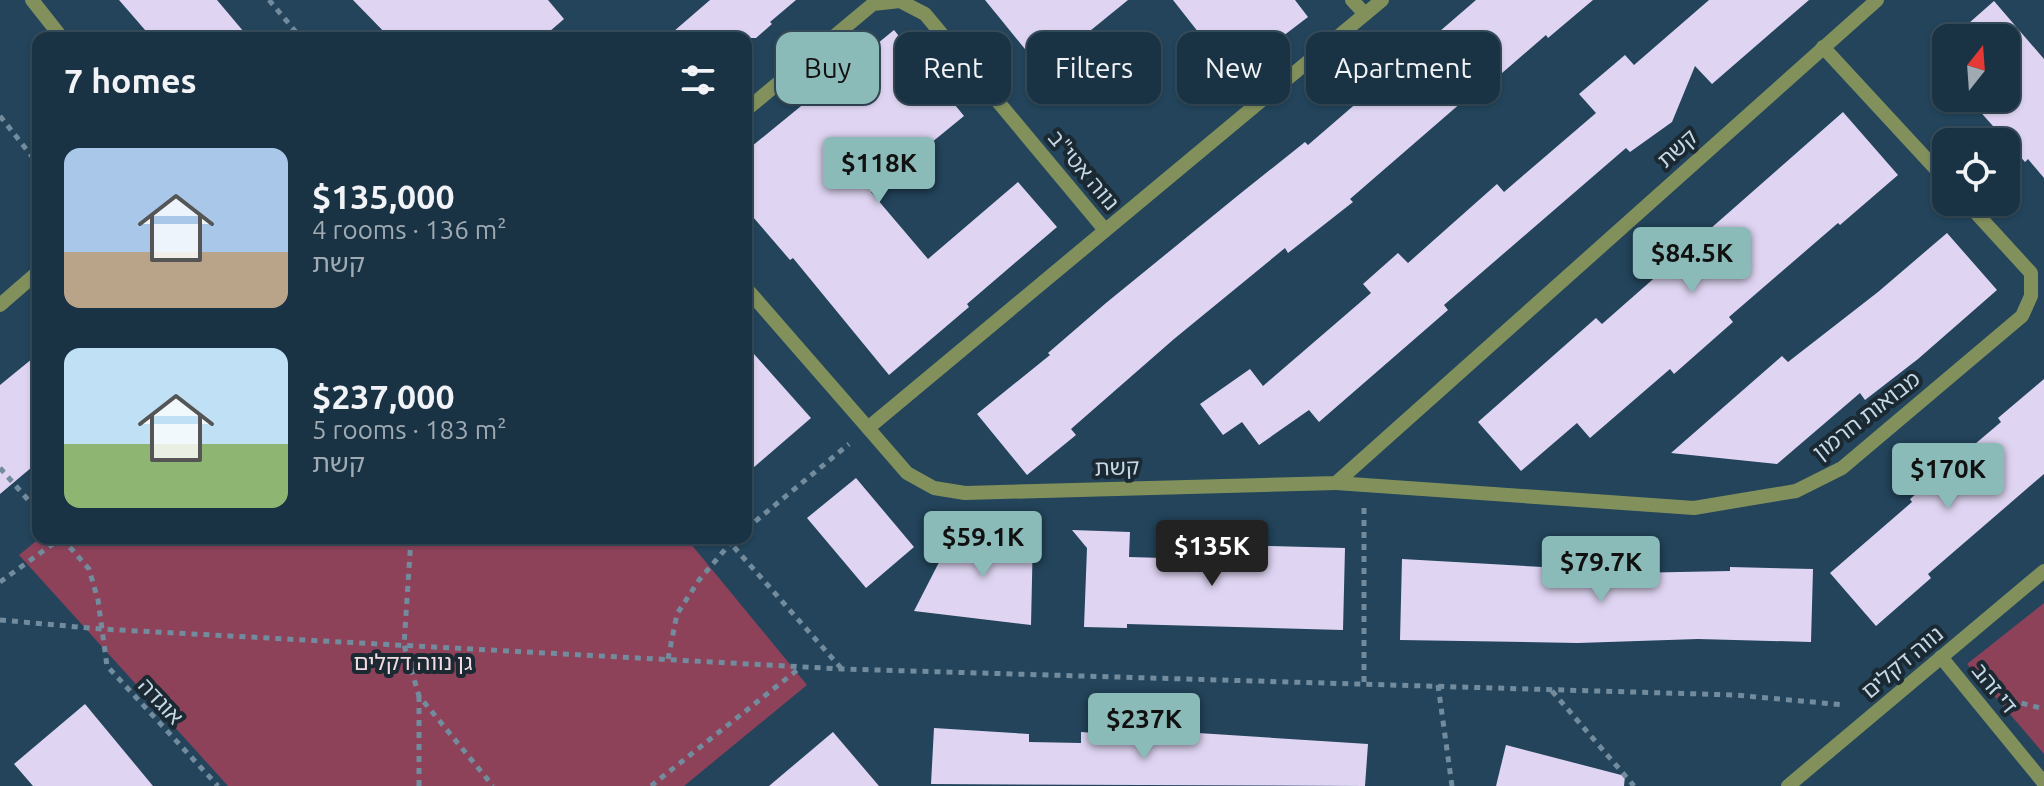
<!DOCTYPE html>
<meta charset="utf-8">
<style>
body{margin:0;font-family:Ubuntu,"Noto Sans Hebrew",sans-serif;background:#273f4f;color:#f1f3f6;height:100vh;display:flex;flex-direction:column;font-size:30px;white-space:nowrap}
*{box-sizing:border-box;margin:0}
p{font-size:26px;color:#9faab2}
.icon{flex:none;width:44px;height:44px;fill:none;stroke:currentColor;stroke-width:2;stroke-linecap:round;stroke-linejoin:round}
.map{position:relative;flex:1;overflow:hidden}
.sheet{position:absolute;left:32px;top:32px;width:720px;height:512px;display:flex;flex-direction:column;background:#1a3344;border-radius:16px;box-shadow:0 2px 6px #0004,0 0 0 2px #384e5d}
.sheet>*{flex:none}
.top-card{position:absolute;left:776px;top:32px;width:760px;height:72px;display:flex;gap:16px}
.needle{width:52px;rotate:17deg}
.controls{position:absolute;left:1932px;top:24px;display:grid;gap:16px}
.controls a{display:grid;place-items:center;width:88px;height:88px;border-radius:16px;background:#1a3344;box-shadow:0 2px 6px #0004,0 0 0 2px #384e5d;font-size:40px}
.price{position:absolute;translate:-50% -68px;padding:0 18px;border-radius:8px;background:#8bbbb9;color:#111;font-size:26px;line-height:52px;filter:drop-shadow(0 2px 4px #0008)}
.price::after{content:'';position:absolute;left:50%;top:48px;width:24px;height:18px;margin-left:-12px;background:inherit;clip-path:polygon(0 0,100% 0,50% 100%)}
.price.active{background:#222;color:#fff}
ul{padding:0;list-style:none}
li{display:flex;align-items:center;gap:24px;height:200px;padding:0 32px}
li span{display:grid;place-items:center;flex:none;width:224px;height:160px;border-radius:16px;color:#555}
li>.icon{margin-inline-start:auto}
span .icon{width:96px;height:96px;fill:#fffc;stroke-width:1}
li b{font-size:34px}
h2{display:flex;justify-content:space-between;align-items:center;height:96px;padding:0 32px;font-size:34px}
.tag{padding:0 28px;border-radius:16px;background:#1a3344;box-shadow:0 2px 6px #0004,0 0 0 2px #384e5d;font-size:28px;line-height:72px}
.tag.active{background:#8bbbb9;color:#111}
.map>svg:first-child{display:block}
</style>
<div class="map">
<svg width="2044" height="786" viewBox="0 0 2044 786">
<rect width="100%" height="100%" fill="#23445b"/>
<!-- green -->
<g fill="#8d425a">
<path d="M 40,538 L 686,538 L 807,685 L 684,786 L 228,786 L 19,555 Z"/>
<path d="M 2044,603 L 2044,754 L 1967,664 Z"/>
</g>
<!-- building -->
<g fill="#dfd5f3">
<path d="M 119,0 L 217,0 L 249,38 L 152,38 Z"/>
<path d="M 353,0 L 548,0 L 564,19 L 542,38 L 390,38 Z"/>
<path d="M 710,0 L 796,0 L 770,22 L 772,24 L 756,38 L 666,38 Z"/>
<path d="M 985,0 L 1128,0 L 1042,70 Z"/>
<path d="M 1173,0 L 1295,0 L 1308,17 L 1232,75 Z"/>
<path d="M 1476,0 L 1593,0 L 1548,38 L 1546,35 L 1464,106 L 1462,102 L 1350,199 L 1353,202 L 1288,253 L 1285,248 L 1174,339 L 1071,429 L 1076,435 L 1027,475 L 977,414 L 1050,355 L 1048,353 L 1106,303 L 1241,193 L 1305,142 L 1308,145 Z"/>
<path d="M 1709,0 L 1809,0 L 1712,84 L 1695,66 L 1672,122 L 1630,152 L 1626,148 L 1444,305 L 1448,310 L 1319,422 L 1309,410 L 1259,445 L 1242,422 L 1223,435 L 1200,404 L 1250,369 L 1263,386 L 1371,293 L 1363,284 L 1398,253 L 1408,263 L 1497,184 L 1504,192 L 1596,113 L 1579,94 L 1625,55 L 1634,65 Z"/>
<path d="M 1994,1 L 2044,59 L 2044,178 L 2028,159 L 2025,162 L 1968,98 L 2006,98 L 2006,38 L 1952,38 Z"/>
<path d="M 894,30 L 964,116 L 871,192 L 928,259 L 1018,182 L 1057,227 L 967,304 L 969,307 L 889,375 L 793,258 L 790,260 L 746,209 L 746,151 Z"/>
<path d="M 1843,112 L 1898,175 L 1840,225 L 1838,223 L 1729,317 L 1733,322 L 1674,374 L 1670,369 L 1590,438 L 1577,423 L 1521,471 L 1478,422 L 1596,318 L 1602,324 Z"/>
<path d="M 1947,233 L 1997,290 L 1918,359 L 1865,400 L 1860,393 L 1777,464 L 1671,453 L 1782,356 L 1788,362 L 1878,292 Z"/>
<path d="M 746,345 L 811,418 L 746,474 Z"/>
<path d="M 38,354 L 38,462 L 0,494 L 0,385 Z"/>
<path d="M 2044,379 L 2044,474 L 1928,574 L 1931,578 L 1876,626 L 1830,573 L 1912,502 L 1910,499 L 2001,422 L 1998,418 Z"/>
<path d="M 856,478 L 914,547 L 866,588 L 807,518 Z"/>
<path d="M 1072,530 L 1130,532 L 1129,557 L 1268,561 L 1268,546 L 1345,548 L 1343,630 L 1127,624 L 1127,628 L 1084,627 L 1087,548 Z"/>
<path d="M 954,533 L 1033,534 L 1031,625 L 914,611 Z"/>
<path d="M 1402,559 L 1579,569 L 1579,574 L 1730,571 L 1730,567 L 1813,569 L 1811,642 L 1698,639 L 1578,643 L 1400,640 Z"/>
<path d="M 85,704 L 153,786 L 33,786 L 14,764 Z"/>
<path d="M 934,728 L 1029,734 L 1029,742 L 1081,743 L 1081,732 L 1198,740 L 1198,733 L 1368,744 L 1365,786 L 931,784 Z"/>
<path d="M 833,732 L 879,786 L 769,786 Z"/>
<path d="M 1506,745 L 1625,776 L 1624,786 L 1496,786 Z"/>
</g>
<g fill="none" stroke-linecap="round" stroke-linejoin="round">
<!-- path -->
<g stroke="#728c9e" stroke-width="5" stroke-dasharray="6 6" stroke-linecap="butt">
<path d="M 269,0 L 301,38"/>
<path d="M 0,116 L 38,164"/>
<path d="M 0,468 L 38,511"/>
<path d="M 1364,508 L 1364,683"/>
<path d="M 746,529 L 849,444"/>
<path d="M 62,538 L 89,569 L 98,600 L 107,666 L 218,786"/>
<path d="M 411,538 L 404,645 L 419,696 L 493,786"/>
<path d="M 726,538 L 841,668"/>
<path d="M 0,582 L 61,538"/>
<path d="M 0,620 L 101,629 L 842,669 L 1735,695 L 1845,705"/>
<path d="M 668,659 L 677,614 L 699,580 L 735,538"/>
<path d="M 1438,685 L 1452,786"/>
<path d="M 1552,691 L 1634,786"/>
<path d="M 2010,700 L 2044,709"/>
<path d="M 419,786 L 419,696"/>
<path d="M 651,786 L 801,667"/>
</g>
<!-- minor -->
<g stroke="#82915c" stroke-width="14">
<path d="M 32,0 L 62,38"/>
<path d="M 1352,0 L 1365,14"/>
<path d="M 1382,0 L 868,428 L 907,473 L 934,488 L 965,493 L 1336,483 L 1877,0"/>
<path d="M 1823,47 L 1946,180"/>
<path d="M 746,110 L 873,4 L 900,1 L 925,14 L 1105,230"/>
<path d="M 746,288 L 868,428"/>
<path d="M 0,305 L 38,272"/>
<path d="M 1336,483 L 1694,508 L 1796,491 L 1842,468 L 2022,316 L 2031,296 L 2031,273 L 1966,202"/>
<path d="M 1941,657 L 2044,783"/>
<path d="M 1788,786 L 2044,571"/>
</g>
</g>
<g text-anchor="middle" stroke-width="8" stroke-linejoin="round" paint-order="stroke">
<!-- street labels -->
<g font-size="22" fill="#c6d8e6" stroke="#1b2933">
<text transform="translate(1677 148) rotate(-42)" y="8">קשת</text>
<text transform="translate(1084 170) rotate(50)" y="8">נווה אטי"ב</text>
<text transform="translate(1866 415) rotate(-38)" y="8">מבואות חרמון</text>
<text transform="translate(1117 467) rotate(-2)" y="8">קשת</text>
<text transform="translate(1902 662) rotate(-40)" y="8">נווה דקלים</text>
<text transform="translate(1995 688) rotate(51)" y="8">די זהב</text>
<text transform="translate(161 701) rotate(47)" y="8">אוגדה</text>
</g>
<!-- park labels -->
<g font-size="22" fill="#f3dbe1" stroke="#1b2933">
<text x="413" y="670">גן נווה דקלים</text>
</g>
</g>
</svg>
<div class="controls">
<a><svg class="needle" viewBox="-14 -14 28 28"><path d="M0-13l5 13h-10z" fill="#e53935"/><path d="M0 13l5-13h-10z" fill="#9faab2"/></svg></a>
<a><svg class="icon" aria-label="locate" viewBox="0 0 24 24"><circle cx="12" cy="12" r="6"/><path d="M12 2v4M12 18v4M2 12h4M18 12h4"/></svg></a>
</div>
<b class="price" style="left:879px;top:205px">$118K</b>
<b class="price" style="left:1692px;top:295px">$84.5K</b>
<b class="price" style="left:1948px;top:511px">$170K</b>
<b class="price" style="left:983px;top:579px">$59.1K</b>
<b class="price active" style="left:1212px;top:588px">$135K</b>
<b class="price" style="left:1601px;top:604px">$79.7K</b>
<b class="price" style="left:1144px;top:761px">$237K</b>
<div class="top-card">
<a class="tag active">Buy</a>
<a class="tag">Rent</a>
<a class="tag">Filters</a>
<a class="tag">New</a>
<a class="tag">Apartment</a>
</div>
<section class="sheet">
<h2>7 homes<svg class="icon" aria-label="filters" viewBox="0 0 24 24"><path d="M4 7h16M4 17h16"/><circle cx="9" cy="7" r="2"/><circle cx="15" cy="17" r="2"/></svg></h2>
<ul>
<li><span style="background:linear-gradient(#a9c7e8 65%,#b9a48a 0)"><svg class="icon" aria-label="home" viewBox="0 0 24 24"><path d="M3 11l9-7 9 7M6 9v11h12V9"/></svg></span><div><b>$135,000</b><p>4 rooms · 136 m²</p><p>קשת</p></div></li>
<li><span style="background:linear-gradient(#bfe0f5 60%,#8fb573 0)"><svg class="icon" aria-label="home" viewBox="0 0 24 24"><path d="M3 11l9-7 9 7M6 9v11h12V9"/></svg></span><div><b>$237,000</b><p>5 rooms · 183 m²</p><p>קשת</p></div></li>
</ul>
</section>
</div>
